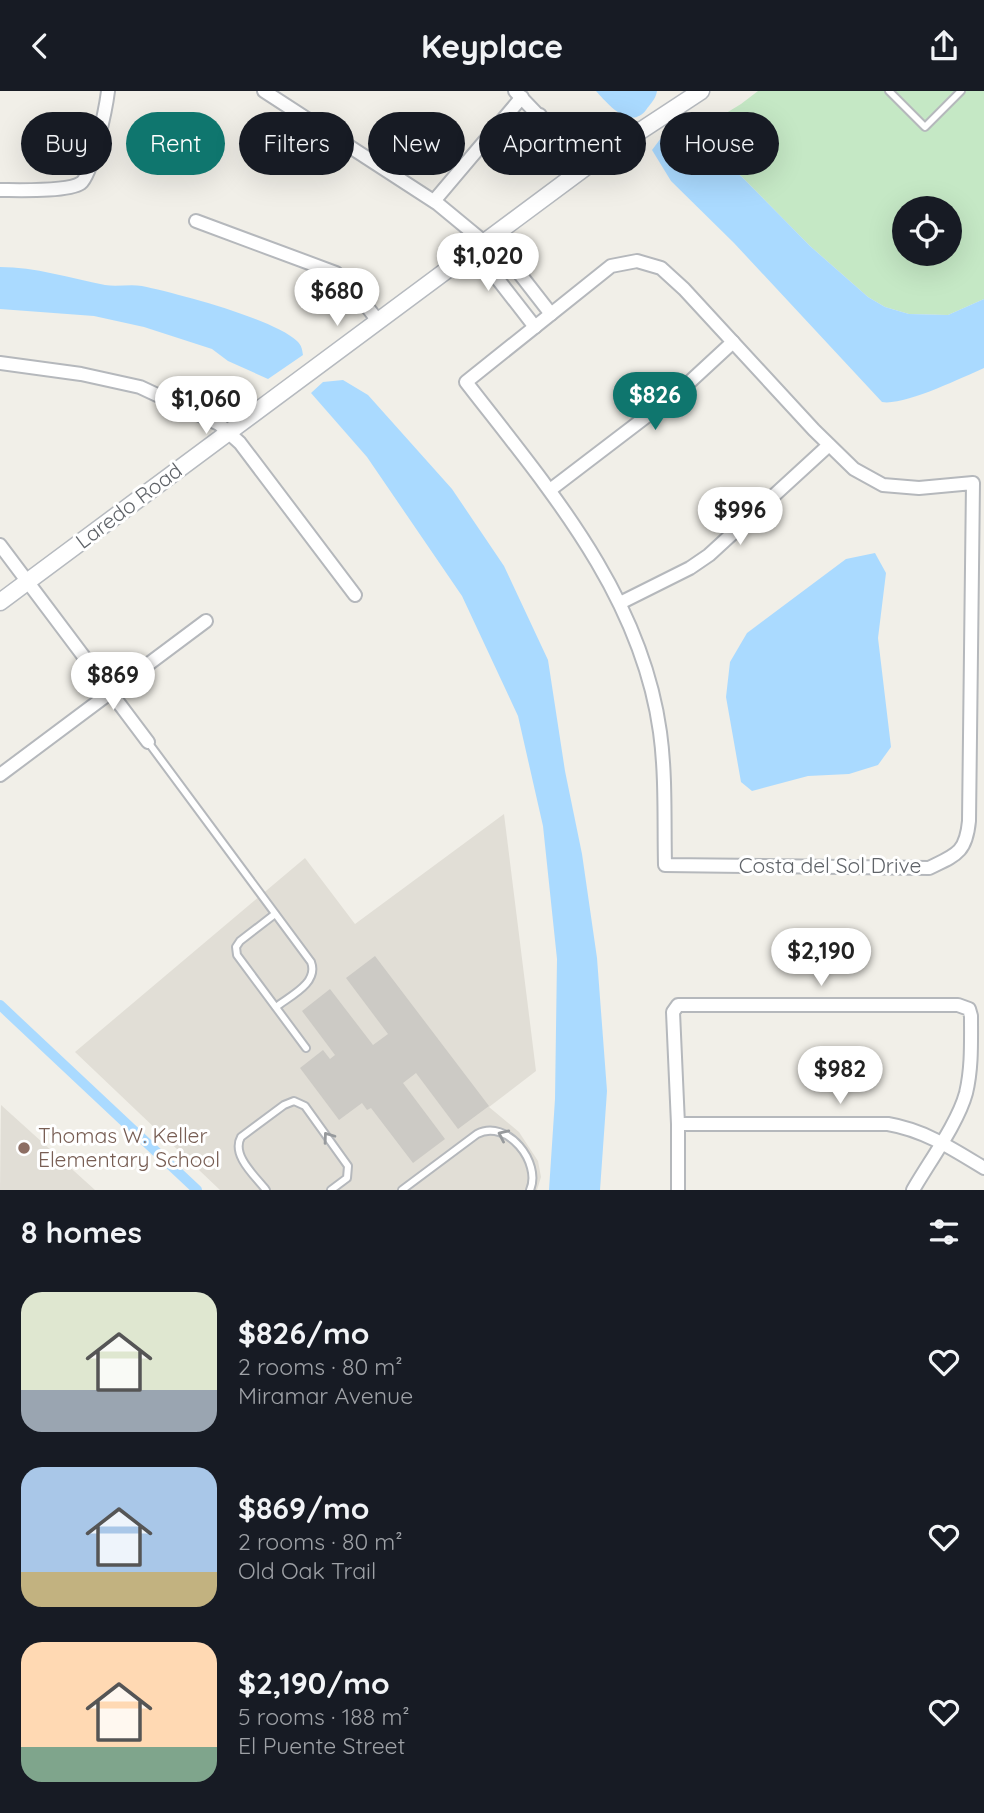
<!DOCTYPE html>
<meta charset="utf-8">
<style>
body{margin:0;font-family:Quicksand,sans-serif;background:#20242c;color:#f1f3f6;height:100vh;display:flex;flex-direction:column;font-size:26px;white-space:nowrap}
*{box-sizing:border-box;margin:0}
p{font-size:23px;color:#9ea1a6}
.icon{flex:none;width:38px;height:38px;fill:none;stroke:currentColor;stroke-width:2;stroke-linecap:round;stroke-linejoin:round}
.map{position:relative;height:1099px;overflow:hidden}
.panel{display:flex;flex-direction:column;background:#171b24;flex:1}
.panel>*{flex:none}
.guide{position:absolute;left:21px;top:21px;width:943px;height:63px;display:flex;gap:14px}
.buttons{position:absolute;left:892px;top:105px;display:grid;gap:14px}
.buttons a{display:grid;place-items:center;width:70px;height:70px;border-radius:50%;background:#171b24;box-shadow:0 7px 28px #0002;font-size:35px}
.price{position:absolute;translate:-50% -60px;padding:0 16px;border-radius:24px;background:#fff;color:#222;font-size:23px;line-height:46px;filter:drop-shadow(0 2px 4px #0008)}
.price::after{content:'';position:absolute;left:50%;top:42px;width:21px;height:16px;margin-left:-10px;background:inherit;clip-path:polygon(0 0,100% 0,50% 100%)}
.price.on{background:#0f766e;color:#fff}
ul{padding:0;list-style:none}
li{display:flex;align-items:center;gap:21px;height:175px;padding:0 21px}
li span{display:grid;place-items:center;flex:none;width:196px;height:140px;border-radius:21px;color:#555}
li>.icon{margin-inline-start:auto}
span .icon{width:84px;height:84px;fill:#fffc;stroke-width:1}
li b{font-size:30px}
h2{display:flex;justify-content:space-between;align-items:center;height:84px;padding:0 21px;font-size:30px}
.tag{padding:0 24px;border-radius:32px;background:#171b24;box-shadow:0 7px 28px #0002;font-size:24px;line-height:63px}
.tag.on{background:#0f766e;color:#fff}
header{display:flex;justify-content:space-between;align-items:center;height:91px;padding:0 21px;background:#171b24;font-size:32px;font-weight:800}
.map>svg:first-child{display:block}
</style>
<header><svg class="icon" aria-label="back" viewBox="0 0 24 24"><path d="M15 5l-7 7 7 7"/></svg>Keyplace<svg class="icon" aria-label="share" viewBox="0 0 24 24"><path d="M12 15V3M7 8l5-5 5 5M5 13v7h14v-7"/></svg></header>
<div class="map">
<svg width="984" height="1099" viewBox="0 0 984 1099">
<rect width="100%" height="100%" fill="#f1efe8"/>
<!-- education -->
<g fill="#e1ded6">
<path d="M 504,723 L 536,980 L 489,1016 L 519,1041 L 538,1070 L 541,1086 L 537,1099 L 220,1099 L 75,961 L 305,767 L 355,833 Z"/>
<path d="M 1,1014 L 95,1099 L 0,1099 Z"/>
</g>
<!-- green -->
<path fill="#c5e8c5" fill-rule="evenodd" d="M 758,0 L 984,0 L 984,208 L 948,224 L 909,223 L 885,216 L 868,206 L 810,155 L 743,87 L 698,47 L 690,44 L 741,13 ZM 905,117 L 950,117 L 950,163 L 905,163 Z"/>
<!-- water -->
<g fill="#aadaff">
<path d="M 596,0 L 657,0 C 656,8 650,13 646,19 C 630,40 607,12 596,0 Z"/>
<path d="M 690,44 L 698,47 L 743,87 L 810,155 L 868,206 L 885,216 L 909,223 L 948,224 L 984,208 L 984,277 C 961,287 904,315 882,311 L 734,152 L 671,90 L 652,59 L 661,47 Z"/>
<path d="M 0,176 C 35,176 70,187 105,194 C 117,196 130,193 142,195 C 176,202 274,228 297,250 C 302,255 302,258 303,264 L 268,288 L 228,270 L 212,258 L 144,236 L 94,225 L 0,218 Z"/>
<path d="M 343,289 L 368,304 L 452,398 L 504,475 L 548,569 L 565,680 L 582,763 L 597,867 L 607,1000 L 600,1099 L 549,1099 L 555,1008 L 557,868 L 543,735 L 518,625 L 462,505 L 367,366 L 311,302 L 323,291 Z"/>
<path d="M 875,462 L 886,482 L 878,547 L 891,656 L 878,674 L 849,683 L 808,685 L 752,700 L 741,691 L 726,606 L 730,571 L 747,542 L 846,468 Z"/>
</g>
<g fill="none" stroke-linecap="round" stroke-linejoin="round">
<!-- canal -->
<path stroke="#aadaff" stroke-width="10" d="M 0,914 L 197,1099"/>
</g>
<!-- building -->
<path fill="#cccac5" d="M 375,865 L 489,1015 L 458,1038 L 416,982 L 403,992 L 445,1048 L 413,1072 L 371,1017 L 367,1019 L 362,1012 L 339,1029 L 300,977 L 323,959 L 330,968 L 335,964 L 302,920 L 330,898 L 373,954 L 388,943 L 346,887 Z"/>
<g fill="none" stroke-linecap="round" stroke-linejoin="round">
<defs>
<g id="lane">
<path d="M 889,0 L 925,36 L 961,0"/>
<path d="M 148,651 L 311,871 C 319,892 290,905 276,916"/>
<path d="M 275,823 L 240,850 L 236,856 L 237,864 L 306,957"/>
<path d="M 266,1099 C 255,1085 231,1064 241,1046 L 284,1014 L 294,1010 L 305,1015 L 348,1075 L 347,1087 L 331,1099"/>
<path d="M 402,1099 L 477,1043 C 507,1027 542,1072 530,1099"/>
</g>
<g id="street">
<path d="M 264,0 L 438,113 L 484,151 L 502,160 L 551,223"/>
<path d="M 515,0 L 587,75"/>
<path d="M 493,40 L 506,49 L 517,48 L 540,24"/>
<path d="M 0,99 C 17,99 68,101 81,92 C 92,84 106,17 108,0"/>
<path d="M 434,110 L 522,6"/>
<path d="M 196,130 L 336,182 L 355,200 L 378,230"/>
<path d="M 484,151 L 486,173 L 535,236"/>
<path d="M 637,170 L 661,177 L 684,198 L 814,339 L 854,378 L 883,394 L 919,397 L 973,392 L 969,730 C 966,762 956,764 929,777 L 665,774 C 664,730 666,684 660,641 C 641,503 548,397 466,291 L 611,175 Z"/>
<path d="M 0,272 L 81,283 L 140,296 L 219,333 L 240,352 L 355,504"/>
<path d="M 550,399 L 681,299 L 733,251"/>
<path d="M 0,454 L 148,651"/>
<path d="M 620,512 L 690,477 L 709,464 L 829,354"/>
<path d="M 0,684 L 206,530"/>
<path d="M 678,1033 L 888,1033 C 924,1039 953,1058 984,1077"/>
<path d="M 678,1099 L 678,1033 L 673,921 L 678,914 L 958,914 L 969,918 L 971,925 C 971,951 972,977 966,1002 C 958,1032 929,1071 913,1099"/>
</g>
<path id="secondary" d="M 0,511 L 587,75 L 701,0"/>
</defs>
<!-- lane casing -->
<use href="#lane" stroke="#b5b8bc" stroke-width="10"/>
<!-- street casing -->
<use href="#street" stroke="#b5b8bc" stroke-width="16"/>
<!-- secondary casing -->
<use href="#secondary" stroke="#b6babf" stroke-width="19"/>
<!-- lane -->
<use href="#lane" stroke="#fff" stroke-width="6"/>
<!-- street -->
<use href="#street" stroke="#fff" stroke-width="12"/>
<!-- secondary -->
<use href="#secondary" stroke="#fff" stroke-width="16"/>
</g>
<!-- one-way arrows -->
<defs><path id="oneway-chevron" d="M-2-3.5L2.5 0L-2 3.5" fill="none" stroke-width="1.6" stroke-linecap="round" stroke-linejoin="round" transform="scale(1.75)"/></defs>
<g stroke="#979a9d">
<use href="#oneway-chevron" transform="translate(503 1044) rotate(-155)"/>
<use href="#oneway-chevron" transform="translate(328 1046) rotate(-126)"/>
</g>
<!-- markers -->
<circle fill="#8d6e63" stroke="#fff" stroke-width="2.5" cx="24" cy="1057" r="7"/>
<g text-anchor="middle" stroke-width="6" stroke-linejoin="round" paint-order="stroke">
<!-- street labels -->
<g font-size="21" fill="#5f6368" stroke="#fff">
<text transform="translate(129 415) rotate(-37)" y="7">Laredo Road</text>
<text x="830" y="782">Costa del Sol Drive</text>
</g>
<!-- education labels -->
<g font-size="21" fill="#785e54" stroke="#fff" text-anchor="start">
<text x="38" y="1052">Thomas W. Keller<tspan x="38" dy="24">Elementary School</tspan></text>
</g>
</g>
</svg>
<div class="buttons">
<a><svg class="icon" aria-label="locate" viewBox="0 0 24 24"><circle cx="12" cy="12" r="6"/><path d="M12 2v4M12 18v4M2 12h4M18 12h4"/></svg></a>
</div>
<b class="price" style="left:488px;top:202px">$1,020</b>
<b class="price" style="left:337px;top:237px">$680</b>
<b class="price on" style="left:655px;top:341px">$826</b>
<b class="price" style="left:206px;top:345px">$1,060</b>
<b class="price" style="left:740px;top:456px">$996</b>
<b class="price" style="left:113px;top:621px">$869</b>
<b class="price" style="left:821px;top:897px">$2,190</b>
<b class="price" style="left:840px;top:1015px">$982</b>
<div class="guide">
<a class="tag">Buy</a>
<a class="tag on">Rent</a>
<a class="tag">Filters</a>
<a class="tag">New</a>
<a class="tag">Apartment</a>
<a class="tag">House</a>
</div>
</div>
<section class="panel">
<h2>8 homes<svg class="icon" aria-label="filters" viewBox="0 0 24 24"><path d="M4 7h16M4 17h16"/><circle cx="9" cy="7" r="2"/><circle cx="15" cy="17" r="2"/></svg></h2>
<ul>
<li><span style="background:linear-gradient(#dfe7d0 70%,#9aa5b1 0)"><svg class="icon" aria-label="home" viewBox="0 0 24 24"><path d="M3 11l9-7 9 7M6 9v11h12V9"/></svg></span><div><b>$826/mo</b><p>2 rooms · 80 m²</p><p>Miramar Avenue</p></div><svg class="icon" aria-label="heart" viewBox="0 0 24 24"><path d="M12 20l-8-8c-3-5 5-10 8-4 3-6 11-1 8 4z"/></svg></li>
<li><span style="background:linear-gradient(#a9c7e8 75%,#c2b280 0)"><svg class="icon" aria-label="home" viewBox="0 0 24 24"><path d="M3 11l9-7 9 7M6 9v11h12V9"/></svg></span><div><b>$869/mo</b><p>2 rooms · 80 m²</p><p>Old Oak Trail</p></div><svg class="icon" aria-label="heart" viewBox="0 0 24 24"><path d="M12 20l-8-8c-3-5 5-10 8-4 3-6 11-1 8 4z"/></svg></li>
<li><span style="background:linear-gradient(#ffd9b3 75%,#7fa58c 0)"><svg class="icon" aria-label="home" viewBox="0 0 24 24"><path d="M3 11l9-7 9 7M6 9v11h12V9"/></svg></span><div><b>$2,190/mo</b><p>5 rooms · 188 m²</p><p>El Puente Street</p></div><svg class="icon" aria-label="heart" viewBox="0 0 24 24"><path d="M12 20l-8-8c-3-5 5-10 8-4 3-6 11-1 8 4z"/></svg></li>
</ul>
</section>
